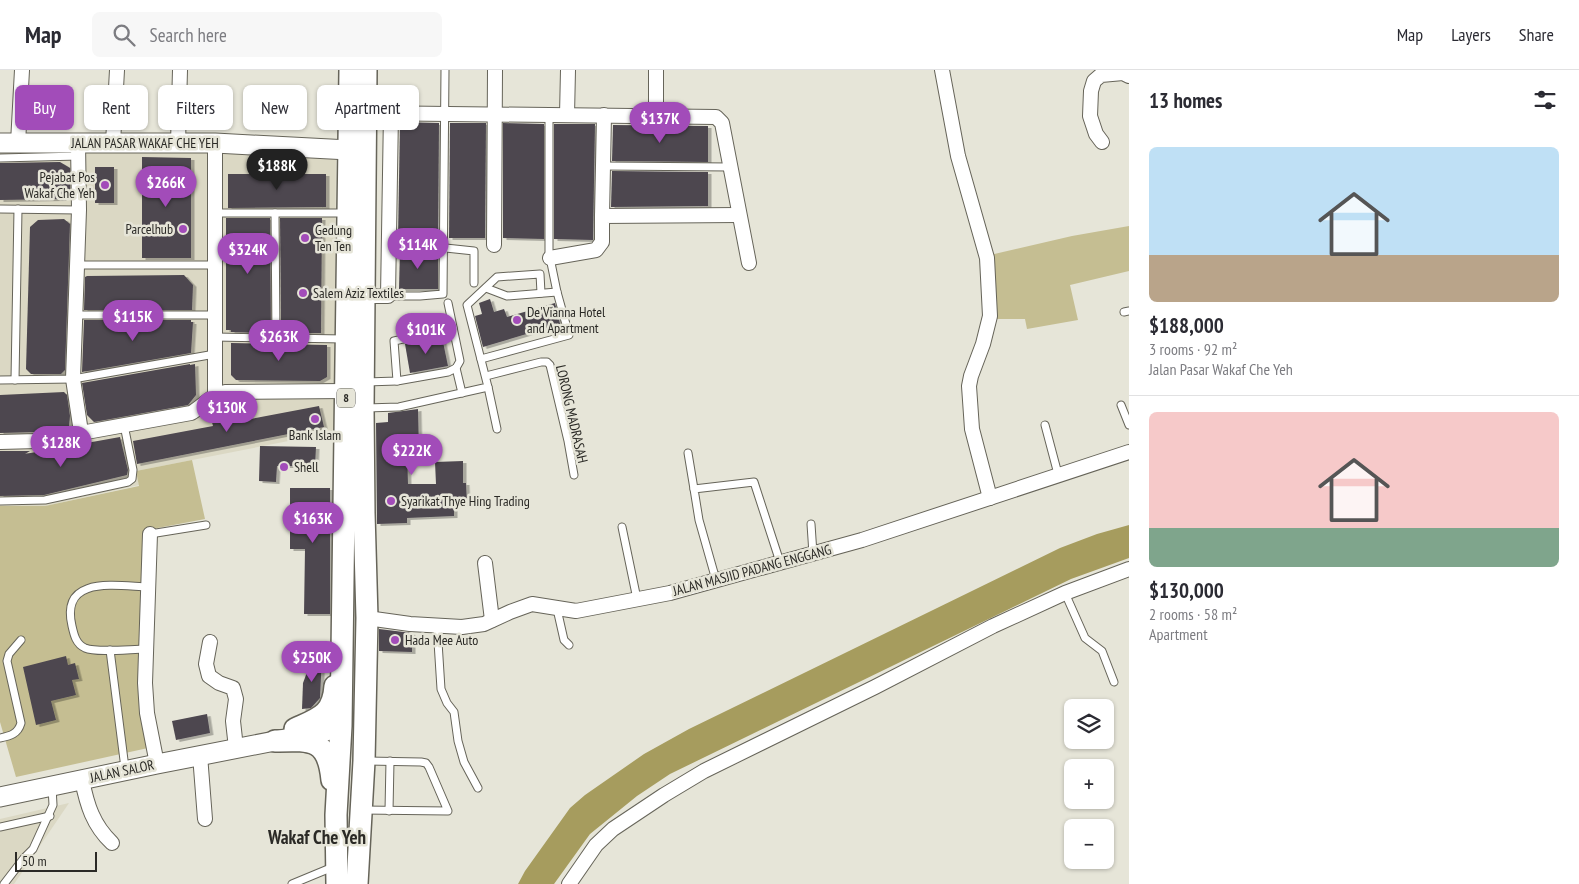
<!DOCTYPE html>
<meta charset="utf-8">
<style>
body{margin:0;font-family:"PT Sans Narrow",sans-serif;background:#f7f7f7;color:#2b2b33;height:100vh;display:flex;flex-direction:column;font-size:19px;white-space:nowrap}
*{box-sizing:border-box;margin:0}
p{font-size:16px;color:#7c7c81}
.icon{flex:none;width:28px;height:28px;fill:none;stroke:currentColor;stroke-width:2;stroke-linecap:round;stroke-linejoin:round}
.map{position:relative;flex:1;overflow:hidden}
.side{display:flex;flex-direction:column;background:#fff;width:450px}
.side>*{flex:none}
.guide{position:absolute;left:15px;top:15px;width:475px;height:45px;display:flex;gap:10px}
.controls{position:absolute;left:1064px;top:629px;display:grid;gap:10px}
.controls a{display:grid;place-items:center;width:50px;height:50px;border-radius:8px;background:#fff;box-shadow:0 1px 4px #0004;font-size:25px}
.scale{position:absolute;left:15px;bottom:12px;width:82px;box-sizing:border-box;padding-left:5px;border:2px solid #2b2a26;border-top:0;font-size:14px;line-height:18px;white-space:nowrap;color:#2b2a26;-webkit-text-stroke:4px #e6e5d8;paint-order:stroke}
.price{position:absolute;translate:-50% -42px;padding:0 11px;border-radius:18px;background:#a24cb9;color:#fff;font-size:16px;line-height:32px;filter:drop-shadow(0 1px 2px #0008)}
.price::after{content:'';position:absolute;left:50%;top:30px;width:15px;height:11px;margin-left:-8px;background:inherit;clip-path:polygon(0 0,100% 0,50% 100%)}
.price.on{background:#222;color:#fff}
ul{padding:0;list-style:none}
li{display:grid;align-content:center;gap:10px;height:265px;padding:0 20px}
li+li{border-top:1px solid #e1e1e2}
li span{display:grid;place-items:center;height:155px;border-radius:8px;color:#555}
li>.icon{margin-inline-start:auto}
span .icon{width:90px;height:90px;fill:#fffc;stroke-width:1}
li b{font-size:21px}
h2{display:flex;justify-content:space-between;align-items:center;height:60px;padding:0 20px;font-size:21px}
.pill{padding:0 18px;border-radius:8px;background:#fff;box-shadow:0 1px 4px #0004;font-size:18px;line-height:45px}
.pill.on{background:#a24cb9;color:#fff}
header{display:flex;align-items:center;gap:30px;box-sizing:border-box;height:70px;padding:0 25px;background:#fff;border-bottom:1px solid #e1e1e2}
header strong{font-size:24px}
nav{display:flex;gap:28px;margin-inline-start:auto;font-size:18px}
.search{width:350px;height:45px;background:#f7f7f7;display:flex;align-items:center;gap:12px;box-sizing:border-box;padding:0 18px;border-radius:8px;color:#7c7c81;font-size:19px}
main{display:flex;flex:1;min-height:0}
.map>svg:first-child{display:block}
</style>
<header>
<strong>Map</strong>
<div class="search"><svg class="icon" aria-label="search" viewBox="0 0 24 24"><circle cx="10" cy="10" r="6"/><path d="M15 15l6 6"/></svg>Search here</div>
<nav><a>Map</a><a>Layers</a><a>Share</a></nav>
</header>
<main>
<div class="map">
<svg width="1129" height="814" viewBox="0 0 1129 814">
<defs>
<filter id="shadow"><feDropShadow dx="3.5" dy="2" stdDeviation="0" flood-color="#0004"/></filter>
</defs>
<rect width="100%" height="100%" fill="#e6e5d8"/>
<!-- built -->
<g fill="#dbd8c4">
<path d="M 0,73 L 336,79 L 334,360 L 324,364 L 136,401 L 139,415 L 45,436 L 0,436 Z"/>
<path d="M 69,733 L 14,814 L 0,814 L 0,749 Z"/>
</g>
<!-- green -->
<g fill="#c5be92">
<path d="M 1129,156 L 1129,201 L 1070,215 L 1078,250 L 1027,259 L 1025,249 L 994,249 L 990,185 L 1072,166 Z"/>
<path d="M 192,390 L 205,449 L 147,460 L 148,678 L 16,707 L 0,652 L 0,436 L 45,436 L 139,416 L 136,401 Z"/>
</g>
<!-- water -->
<path fill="#a69c5e" d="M 1129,455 L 1129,488 L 1071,509 L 670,704 L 637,726 L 590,764 L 554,814 L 518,814 L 525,801 L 570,738 L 585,725 L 644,684 L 689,659 L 1060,478 L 1097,464 Z"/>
<!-- building -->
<g fill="#4d474f" filter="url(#shadow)">
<path d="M 400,52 L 439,53 L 438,172 L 398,168 Z"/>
<path d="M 450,53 L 486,53 L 485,168 L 449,168 Z"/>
<path d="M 503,53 L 544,54 L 544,169 L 503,168 Z"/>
<path d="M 554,54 L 595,54 L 593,170 L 554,169 Z"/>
<path d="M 613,55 L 708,56 L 708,92 L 612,91 Z"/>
<path d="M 142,87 L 191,88 L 191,188 L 142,188 Z"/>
<path d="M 60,92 L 70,98 L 70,123 L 62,129 L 0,130 L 0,93 Z"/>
<rect x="95" y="97" width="19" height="36"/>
<path d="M 612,101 L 708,102 L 708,136 L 611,137 Z"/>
<path d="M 228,104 L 326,104 L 326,137 L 228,138 Z"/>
<path d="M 226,148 L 270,148 L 271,263 L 231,262 L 231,260 L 226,260 Z"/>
<path d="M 280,148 L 322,148 L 321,263 L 281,263 Z"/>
<path d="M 64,149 L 70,154 L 65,300 L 61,304 L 31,304 L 26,299 L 30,157 L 38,150 Z"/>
<path d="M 400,179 L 438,183 L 438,219 L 399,219 Z"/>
<path d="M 184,205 L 193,215 L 192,240 L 84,240 L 85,207 L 87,206 Z"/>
<path d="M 490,229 L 494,242 L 504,239 L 507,247 L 555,233 L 560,254 L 483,277 L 475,246 L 482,244 L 479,233 Z"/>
<path d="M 84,250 L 191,250 L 191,252 L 193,252 L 191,283 L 82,302 Z"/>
<path d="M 442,267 L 448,296 L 410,303 L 405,274 Z"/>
<path d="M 231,273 L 327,275 L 327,307 L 320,311 L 236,310 L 231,305 Z"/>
<path d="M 190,294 L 190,295 L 195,294 L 196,325 L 188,335 L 94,352 L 87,345 L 82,313 Z"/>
<path d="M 64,322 L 67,325 L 70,346 L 69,356 L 36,362 L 0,363 L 0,325 Z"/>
<path d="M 319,336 L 324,357 L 137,394 L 133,371 L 213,356 L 210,345 L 242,339 L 245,350 Z"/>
<path d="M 418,339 L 419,381 L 407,381 L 408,414 L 436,414 L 435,392 L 463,391 L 463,413 L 466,413 L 467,434 L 454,435 L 454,446 L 407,448 L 407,453 L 377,454 L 376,353 L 388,352 L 388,343 Z"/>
<path d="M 120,367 L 128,400 L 127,405 L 44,425 L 0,426 L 0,381 L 30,381 L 25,384 Z"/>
<path d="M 260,376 L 316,377 L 315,396 L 277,396 L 276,412 L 259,411 Z"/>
<path d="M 290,418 L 330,418 L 330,544 L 304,544 L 305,479 L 290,479 Z"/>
<path d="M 379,559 L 412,563 L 412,582 L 379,581 Z"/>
<path d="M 322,585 L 320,628 L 311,638 L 302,639 L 303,613 L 313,586 Z"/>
<path d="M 66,586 L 68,595 L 75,593 L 79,609 L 72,610 L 76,625 L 51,631 L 56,650 L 36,655 L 23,597 Z"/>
<path d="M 207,644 L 210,663 L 176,670 L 172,651 Z"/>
</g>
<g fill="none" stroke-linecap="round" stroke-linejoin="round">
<defs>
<g id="lane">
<path d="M 0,88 L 79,86"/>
<path d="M 603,96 L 730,97"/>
<path d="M 0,139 L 79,140"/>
<path d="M 215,143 L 345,143"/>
<path d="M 275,143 L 276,268"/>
<path d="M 389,172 L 474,181 L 474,213"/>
<path d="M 77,195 L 215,195"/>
<path d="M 486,218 L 507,226 L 557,222"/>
<path d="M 388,226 L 420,226 L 443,224 L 445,0"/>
<path d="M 1124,242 L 1129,241"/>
<path d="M 75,245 L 214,245"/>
<path d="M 214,267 L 344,269"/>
<path d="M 481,289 L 569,265 L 557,222 L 549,183 L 549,45"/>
<path d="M 456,298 L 462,323"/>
<path d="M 486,306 L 541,292 L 547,292 L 550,295 L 568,371 L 574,405"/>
<path d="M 0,310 L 73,309 L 215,284"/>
<path d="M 15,310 L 18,139"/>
<path d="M 397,311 L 394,271 L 453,258"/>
<path d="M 366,312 L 397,311 L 448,302 L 456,298 L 460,291 L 448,233"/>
<path d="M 488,317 L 497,359"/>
<path d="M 1121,335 L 1129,355"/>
<path d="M 366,338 L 399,337 L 488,317 L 467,235 L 497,207 L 540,204 L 541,223"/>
<path d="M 1045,355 L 1058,404"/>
<path d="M 688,383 L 694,419"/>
<path d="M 0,431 L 45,430 L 128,412 L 132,409 L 133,400 L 124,355"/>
<path d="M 811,454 L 813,484"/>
<path d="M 622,457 L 637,529"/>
<path d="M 150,464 L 206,455"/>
<path d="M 716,510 L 699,450 L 694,419 L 754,412 L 780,492"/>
<path d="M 1065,523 L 1085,568 L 1102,581 L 1114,612"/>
<path d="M 557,539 L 564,570 L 569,575"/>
<path d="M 437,556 L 441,619 L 447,633 L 454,642 L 458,671 L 464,692 L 478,718"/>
<path d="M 146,579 C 131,579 97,583 85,578 C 76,574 74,565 72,556 C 60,505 116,516 148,517"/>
<path d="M 110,580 L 125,698"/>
<path d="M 0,668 C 10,666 18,664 21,653 L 7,591 L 9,584 L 21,570"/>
<path d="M 362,740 L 448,741 L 429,697 L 426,693 L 421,692 L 367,691"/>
<path d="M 389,741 L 390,691"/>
<path d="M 0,757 L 50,746"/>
<path d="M 4,814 L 24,788 L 33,779 L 53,735 L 52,717"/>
<path d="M 292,814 L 333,797"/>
</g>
<g id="street">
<path d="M 942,0 L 958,86 L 987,188 L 990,246 L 983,274 L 971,306 L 969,316 L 972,359 L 990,428"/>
<path d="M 366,43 L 716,47 L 722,53 L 749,193"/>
<path d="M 567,45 L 568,0"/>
<path d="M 656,46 L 656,0"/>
<path d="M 1102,72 L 1096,64 L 1090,46 L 1091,21 L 1094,11 L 1101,5 L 1123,3 L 1129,6"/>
<path d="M 18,73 L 22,0"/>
<path d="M 78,73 L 79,140 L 73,309 L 81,362"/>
<path d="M 113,73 L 117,0"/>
<path d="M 178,73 L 180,0"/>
<path d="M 602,146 L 604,45"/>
<path d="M 494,175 L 495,0"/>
<path d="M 550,188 L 596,180 L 602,172 L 602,146 L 739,145"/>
<path d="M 364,226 L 388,226 L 391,43"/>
<path d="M 215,324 L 215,73"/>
<path d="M 0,372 L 37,371 L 191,343 C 203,336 211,325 225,322 L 346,321"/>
<path d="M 150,464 L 145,613 L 147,643 L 157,694"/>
<path d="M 485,493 L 492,550"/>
<path d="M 367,548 L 410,554 L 462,557 L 484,554 L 510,542 L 532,534 L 576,541 L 670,523 L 862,470 L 1129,382"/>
<path d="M 210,572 L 206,594 L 209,606 L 219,613 L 233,618 L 236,629 L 233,651 L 236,678"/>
<path d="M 200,685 L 205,749"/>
<path d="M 82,710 C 87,735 93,755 112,773"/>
<path d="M 569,814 L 596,775 L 613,759 L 664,725 L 704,701 L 875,617 L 993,556 L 1065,523 L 1129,499"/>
</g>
<g id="secondary">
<path d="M 0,73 L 215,73 L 349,80"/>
<path d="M 0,727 L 157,694 L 326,661 L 341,656"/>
</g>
<g id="primary">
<path d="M 295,659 C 319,648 333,645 335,616"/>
<path d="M 275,671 C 311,670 328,668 332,710"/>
<path d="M 337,814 L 336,745 L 341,656 L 350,0"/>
<path d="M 357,814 L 364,691 L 367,548 L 364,443 L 363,339 L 366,0"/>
</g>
</defs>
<!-- lane casing -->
<use href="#lane" stroke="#666459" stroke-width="9"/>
<!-- street casing -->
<use href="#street" stroke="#666459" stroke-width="16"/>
<!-- secondary casing -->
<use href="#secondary" stroke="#666459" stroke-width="21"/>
<!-- primary casing -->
<use href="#primary" stroke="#666459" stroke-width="24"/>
<!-- lane -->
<use href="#lane" stroke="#fff" stroke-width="7"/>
<!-- street -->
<use href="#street" stroke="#fff" stroke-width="14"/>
<!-- secondary -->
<use href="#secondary" stroke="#fff" stroke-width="19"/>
<!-- primary -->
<use href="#primary" stroke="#fff" stroke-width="21"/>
</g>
<!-- markers -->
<g fill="#a24cb9" stroke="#e6e5d8" stroke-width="2">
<circle cx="105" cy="115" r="5"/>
<circle cx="183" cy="159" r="5"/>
<circle cx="305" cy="168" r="5"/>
<circle cx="303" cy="223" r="5"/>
<circle cx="517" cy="250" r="5"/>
<circle cx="315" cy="349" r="5"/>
<circle cx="284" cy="397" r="5"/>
<circle cx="391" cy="431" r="5"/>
<circle cx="395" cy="570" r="5"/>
</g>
<g text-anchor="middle" stroke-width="5" stroke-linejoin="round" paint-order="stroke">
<!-- shield labels -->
<rect fill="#e6e5d8" stroke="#63625b" stroke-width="1" x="337" y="318.5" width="18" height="19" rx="4"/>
<g font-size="12" font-weight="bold" fill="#2b2a26">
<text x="346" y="332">8</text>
</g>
<!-- street labels -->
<g font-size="14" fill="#2b2a26" stroke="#e6e5d8">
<text x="145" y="78">JALAN PASAR WAKAF CHE YEH</text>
<text transform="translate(572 344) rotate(77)" y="5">LORONG MADRASAH</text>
<text transform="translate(752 500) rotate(-15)" y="5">JALAN MASJID PADANG ENGGANG</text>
<text transform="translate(122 701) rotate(-12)" y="5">JALAN SALOR</text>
</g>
<!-- poi labels -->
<g font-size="14" fill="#2b2a26" stroke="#e6e5d8" text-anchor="start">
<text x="95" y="112" text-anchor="end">Pejabat Pos<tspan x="95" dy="16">Wakaf Che Yeh</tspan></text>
<text x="173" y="164" text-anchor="end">Parcelhub</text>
<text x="315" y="165">Gedung<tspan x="315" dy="16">Ten Ten</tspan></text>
<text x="313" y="228">Salem Aziz Textiles</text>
<text x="527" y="247">De'Vianna Hotel<tspan x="527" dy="16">and Apartment</tspan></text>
<text x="315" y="370" text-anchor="middle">Bank Islam</text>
<text x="294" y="402">Shell</text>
<text x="401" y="436">Syarikat Thye Hing Trading</text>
<text x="405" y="575">Hada Mee Auto</text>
</g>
<!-- district labels -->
<g font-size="19" font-weight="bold" fill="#2b2a26" stroke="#e6e5d8">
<text x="317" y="774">Wakaf Che Yeh</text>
</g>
</g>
</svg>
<div class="controls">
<a><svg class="icon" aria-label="layers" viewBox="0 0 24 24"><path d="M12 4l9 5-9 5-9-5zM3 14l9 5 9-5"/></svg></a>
<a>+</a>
<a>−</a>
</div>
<div class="scale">50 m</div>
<b class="price" style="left:660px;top:74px">$137K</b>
<b class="price on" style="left:277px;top:121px">$188K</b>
<b class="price" style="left:166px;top:138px">$266K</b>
<b class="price" style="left:418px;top:200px">$114K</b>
<b class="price" style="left:248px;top:205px">$324K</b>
<b class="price" style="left:133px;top:272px">$115K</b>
<b class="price" style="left:426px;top:285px">$101K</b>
<b class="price" style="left:279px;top:292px">$263K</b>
<b class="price" style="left:227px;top:363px">$130K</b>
<b class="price" style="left:61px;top:398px">$128K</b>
<b class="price" style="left:412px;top:406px">$222K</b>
<b class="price" style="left:313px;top:474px">$163K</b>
<b class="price" style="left:312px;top:613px">$250K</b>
<div class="guide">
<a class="pill on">Buy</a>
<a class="pill">Rent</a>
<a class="pill">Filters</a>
<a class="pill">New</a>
<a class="pill">Apartment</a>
</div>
</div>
<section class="side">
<h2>13 homes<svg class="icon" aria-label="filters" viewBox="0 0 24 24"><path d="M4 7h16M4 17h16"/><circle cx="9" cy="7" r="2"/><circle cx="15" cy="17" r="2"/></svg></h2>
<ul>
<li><span style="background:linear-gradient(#bfe0f5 70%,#b9a48a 0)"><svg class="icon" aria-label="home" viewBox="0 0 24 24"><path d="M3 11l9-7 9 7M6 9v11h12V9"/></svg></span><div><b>$188,000</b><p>3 rooms · 92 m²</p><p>Jalan Pasar Wakaf Che Yeh</p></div></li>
<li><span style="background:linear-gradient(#f6c9c9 75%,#7fa58c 0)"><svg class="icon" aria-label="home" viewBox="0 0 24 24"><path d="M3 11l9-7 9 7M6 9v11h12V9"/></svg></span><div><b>$130,000</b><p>2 rooms · 58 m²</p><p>Apartment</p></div></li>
</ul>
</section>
</main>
